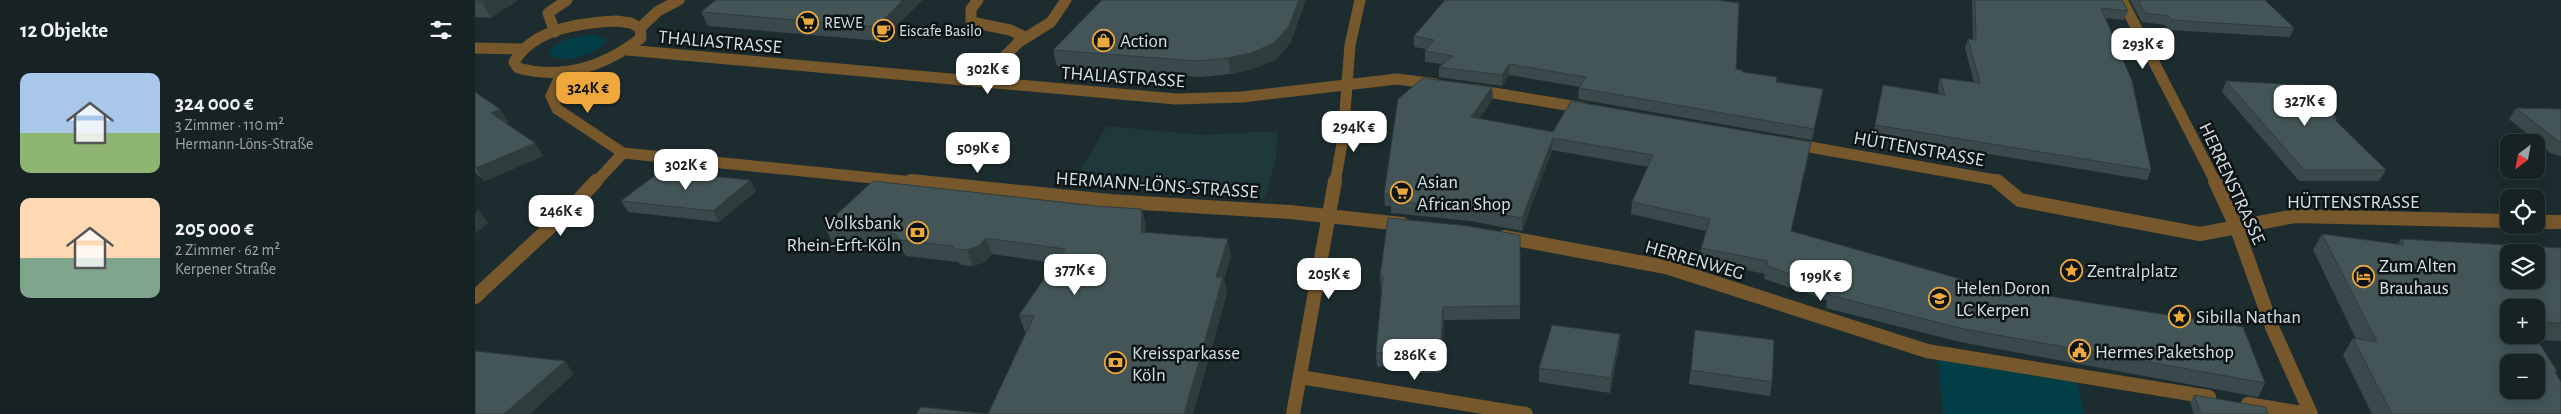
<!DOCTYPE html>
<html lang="de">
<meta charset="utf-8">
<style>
body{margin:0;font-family:"Alegreya Sans",sans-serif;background:#232f30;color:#f1f3f6;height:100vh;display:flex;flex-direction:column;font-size:19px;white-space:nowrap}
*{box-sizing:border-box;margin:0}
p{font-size:16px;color:#9ea4a6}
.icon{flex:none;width:28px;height:28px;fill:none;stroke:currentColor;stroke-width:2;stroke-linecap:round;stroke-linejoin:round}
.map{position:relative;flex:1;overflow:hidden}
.panel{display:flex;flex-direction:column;background:#162223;width:475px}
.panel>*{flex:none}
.needle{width:32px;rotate:212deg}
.tools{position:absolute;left:2025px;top:134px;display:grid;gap:10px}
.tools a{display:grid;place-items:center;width:45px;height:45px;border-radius:10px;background:#162223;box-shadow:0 2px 12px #0003,0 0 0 1px #353f41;font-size:25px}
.price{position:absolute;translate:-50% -42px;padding:0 11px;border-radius:10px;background:#fff;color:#222;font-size:16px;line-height:32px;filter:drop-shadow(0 1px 2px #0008)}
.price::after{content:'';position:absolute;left:50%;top:30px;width:15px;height:11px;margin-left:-8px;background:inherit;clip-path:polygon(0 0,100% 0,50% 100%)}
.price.active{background:#eea83c;color:#111}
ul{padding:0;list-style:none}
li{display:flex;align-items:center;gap:15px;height:125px;padding:0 20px}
li span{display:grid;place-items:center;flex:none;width:140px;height:100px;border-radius:10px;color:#555}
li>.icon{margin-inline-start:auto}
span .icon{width:60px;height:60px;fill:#fffc;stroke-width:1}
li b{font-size:21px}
h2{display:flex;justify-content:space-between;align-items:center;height:60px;padding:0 20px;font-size:21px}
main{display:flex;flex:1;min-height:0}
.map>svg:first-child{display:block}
</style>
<main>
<section class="panel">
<h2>12 Objekte<svg class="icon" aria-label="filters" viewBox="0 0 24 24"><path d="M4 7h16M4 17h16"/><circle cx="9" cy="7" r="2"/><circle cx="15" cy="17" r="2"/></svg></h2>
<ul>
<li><span style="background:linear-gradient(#a9c7e8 60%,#8fb573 0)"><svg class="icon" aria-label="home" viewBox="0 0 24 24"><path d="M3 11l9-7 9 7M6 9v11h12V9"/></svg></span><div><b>324 000 €</b><p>3 Zimmer · 110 m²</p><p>Hermann-Löns-Straße</p></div></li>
<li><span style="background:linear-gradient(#ffd9b3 60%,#7fa58c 0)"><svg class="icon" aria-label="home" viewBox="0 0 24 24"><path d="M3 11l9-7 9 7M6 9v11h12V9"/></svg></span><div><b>205 000 €</b><p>2 Zimmer · 62 m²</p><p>Kerpener Straße</p></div></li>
</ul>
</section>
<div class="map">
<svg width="2086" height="414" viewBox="0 0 2086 414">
<rect width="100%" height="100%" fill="#1d2d2f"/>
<!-- built -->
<path fill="#1f383c" d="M 632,126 L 727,135 L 802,131 L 801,159 L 790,199 L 598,182 Z"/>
<!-- green -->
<g fill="#013e45">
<path d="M 119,35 L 130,38 L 131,41 C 122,55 87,66 74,54 C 79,39 105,36 119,35 Z"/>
<path d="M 1463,360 L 1602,381 L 1609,414 L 1468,414 Z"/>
</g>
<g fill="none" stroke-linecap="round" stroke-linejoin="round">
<!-- service -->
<g stroke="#77582c" stroke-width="11">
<path d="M 503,0 L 496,9 L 496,22 L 535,30 L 546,35 L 544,42"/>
<path d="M 165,28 L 183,11 L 204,0"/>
<path d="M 80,32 L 73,13 L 92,0"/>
<path d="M 505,81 L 544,42 L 576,22 L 591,0"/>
</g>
<!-- minor-far1 -->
<g stroke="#77582c" stroke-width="11">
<path d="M 1647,0 L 1741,183"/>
<path d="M 141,21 L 156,23 L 165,28 L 166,38 C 130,66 88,80 43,68 L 39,62 C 59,28 105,23 141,21 Z"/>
<path d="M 0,48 L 46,49"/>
<path d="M 152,50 L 701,99 L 767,97 L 922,79 L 961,84"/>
<path d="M 87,72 L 76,96 L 82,109 L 148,153 L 448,183"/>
<path d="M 1001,90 L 1109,108"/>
<path d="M 1318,144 L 1520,180 L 1523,183"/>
<path d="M 120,183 L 148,153"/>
</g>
<!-- minor -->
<g stroke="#77582c" stroke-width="14">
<path d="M 436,181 L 635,201 L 815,212 L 927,224"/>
<path d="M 1522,181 L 1545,200 L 1725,234 L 1820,216 L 2034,221"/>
<path d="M 1740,181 L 1761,226 L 1797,327 L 1836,414"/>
<path d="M 2061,222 L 2086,222"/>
<path d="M 1029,237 L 1191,267 L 1452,351 L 1734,397"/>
<path d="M 0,297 L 97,207 L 121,181"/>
<path d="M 825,377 L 1051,414"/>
<path d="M 1773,404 L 1834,414"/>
</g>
<!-- tertiary-far1 -->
<path stroke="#77582c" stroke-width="11" d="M 860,183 L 868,138 L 875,45 L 885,0"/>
<!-- tertiary -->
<path stroke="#77582c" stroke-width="14" d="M 818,414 L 860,181"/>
</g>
<!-- wall -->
<g fill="#3a494b" fill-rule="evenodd">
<path d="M 0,0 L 43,0 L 16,18 L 0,17 Z"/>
<path d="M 241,0 L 447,0 L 406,41 L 233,26 L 226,12 Z"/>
<path d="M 1497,0 L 1647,0 L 1653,11 L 1649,20 L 1630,18 L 1676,170 L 1672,180 L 1398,135 L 1408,85 L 1464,94 L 1463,88 L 1465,78 L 1499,82 L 1490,48 L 1493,39 L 1498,39 Z"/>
<path d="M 1655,0 L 1790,0 L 1819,28 L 1815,37 L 1693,30 L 1690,25 L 1667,22 Z"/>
<path d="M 939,36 L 1261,69 L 1267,72 L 1301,82 L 1346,100 L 1337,140 L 1103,99 L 1104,88 L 1105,87 L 1034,75 L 1027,86 L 964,77 L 964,67 L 967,64 L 950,62 L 950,51 L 951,49 L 939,47 Z"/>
<path d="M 816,42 L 802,59 L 778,69 L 756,74 L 725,77 L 582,66 L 578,50 Z"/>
<path d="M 1751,81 L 1862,118 L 1860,121 L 1911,170 L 1904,181 L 1824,181 L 1747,92 Z"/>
<path d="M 0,92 L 25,109 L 33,122 L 31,123 L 68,156 L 10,181 L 0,173 Z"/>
<path d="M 1018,99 L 1004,119 L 1078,132 L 1336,142 L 1316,232 L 1790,383 L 1783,397 L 1485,342 L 1351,308 L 1352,300 L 1289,279 L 1290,274 L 1225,260 L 1226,248 L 1231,231 L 1156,214 L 1157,202 L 1173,167 L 1077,150 L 1047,231 L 996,221 L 916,213 L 916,206 L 910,206 L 909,194 Z"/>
<path d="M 2041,108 L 2086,109 L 2086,156 L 2075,153 L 2034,119 Z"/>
<path d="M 275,180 L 281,191 L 244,222 L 153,212 L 146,201 Z"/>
<path d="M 671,224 L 670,232 L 756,255 L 749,279 L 752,293 L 718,414 L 441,414 L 513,414 L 551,332 L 550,332 L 544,315 L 580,263 L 517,254 L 510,262 L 498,266 L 486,265 L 483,262 L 431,256 L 427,250 L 357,242 L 349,226 Z"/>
<path d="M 1847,234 L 1923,244 L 1926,239 L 2086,248 L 2086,341 L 2062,340 L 2082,371 L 2081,373 L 2086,414 L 1897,414 L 1868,355 L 1878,338 L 1881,339 L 1838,250 ZM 2061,308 L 2061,335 L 2034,335 Z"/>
<path d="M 1045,235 L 1045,319 L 969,320 L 966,373 L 934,373 L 933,365 L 902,367 L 901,353 L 907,289 L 906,289 L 905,276 Z"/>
<path d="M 1220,330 L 1297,382 L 1295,396 L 1214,384 Z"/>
<path d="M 1145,334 L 1144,348 L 1135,393 L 1064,382 L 1064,368 Z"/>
<path d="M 1719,395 L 1793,414 L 1719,414 L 1715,403 Z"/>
</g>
<!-- shaded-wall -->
<g fill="#2f3c3d">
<path d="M 10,0 L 43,0 L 16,18 L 7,2 Z"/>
<path d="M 428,0 L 447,0 L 406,41 L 401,27 Z"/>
<path d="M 824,0 L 831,0 L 816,42 L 802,59 L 778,69 L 756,74 L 753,58 Z"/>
<path d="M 1034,64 L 1034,75 L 1027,86 L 1027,75 Z"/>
<path d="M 1017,87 L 1018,99 L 997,129 L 996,117 Z"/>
<path d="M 25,109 L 33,122 L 24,125 L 16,113 Z"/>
<path d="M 1078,138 L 1077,150 L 1047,231 L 1047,218 Z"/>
<path d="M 1336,142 L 1334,154 L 1313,244 L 1316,231 Z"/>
<path d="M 60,143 L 68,156 L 10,181 L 1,168 Z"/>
<path d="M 275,180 L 281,191 L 244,222 L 238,211 Z"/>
<path d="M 667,209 L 671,224 L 670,248 L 666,232 Z"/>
<path d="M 4,210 L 13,223 L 0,234 L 0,213 Z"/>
<path d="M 511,238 L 517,254 L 510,262 L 498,266 L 492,250 Z"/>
<path d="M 753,239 L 756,255 L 749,279 L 752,293 L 718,414 L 709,414 L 741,277 Z"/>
<path d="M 968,307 L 969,320 L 966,373 L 965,359 Z"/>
<path d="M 1145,334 L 1144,348 L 1135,393 L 1136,378 Z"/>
<path d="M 90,361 L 99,374 L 55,414 L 29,414 Z"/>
</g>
<!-- building -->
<g fill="#435557" stroke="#2f3c3d" fill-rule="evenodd">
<path d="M 0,0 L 10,0 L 7,2 L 0,1 Z"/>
<path d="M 241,0 L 428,0 L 401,27 L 226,12 Z"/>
<path d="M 627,0 L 824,0 L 814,26 L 799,43 L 776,53 L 753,58 L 722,61 L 578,50 Z"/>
<path d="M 970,0 L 1241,0 L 1264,3 L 1261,69 L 1267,70 L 1267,72 L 1302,77 L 1301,82 L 1348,89 L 1339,129 L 1104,88 L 1111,77 L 1034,64 L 1027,75 L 964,67 L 978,56 L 950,51 L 959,40 L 939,36 Z"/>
<path d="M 1500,0 L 1647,0 L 1653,11 L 1626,8 L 1657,81 L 1676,170 L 1400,125 L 1408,85 L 1470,95 L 1465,78 L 1505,83 L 1493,39 L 1501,40 Z"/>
<path d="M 1663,0 L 1790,0 L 1819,28 L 1697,20 L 1693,16 L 1670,13 Z"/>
<path d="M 948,78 L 1017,87 L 996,117 L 1078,132 L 1096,101 L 1336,142 L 1316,231 L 1510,286 L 1768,327 L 1790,383 L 1489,329 L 1354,295 L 1355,287 L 1292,266 L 1293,261 L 1226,248 L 1235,219 L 1157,202 L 1178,155 L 1078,138 L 1047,218 L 995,209 L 915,201 L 916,194 L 909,194 L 923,99 Z"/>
<path d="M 1751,81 L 1829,85 L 1862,118 L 1858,118 L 1911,170 L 1829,170 Z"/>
<path d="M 0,92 L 25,109 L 16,113 L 60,143 L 1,168 L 0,167 Z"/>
<path d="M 2041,108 L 2086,109 L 2086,142 L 2083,141 Z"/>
<path d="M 186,171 L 275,180 L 238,211 L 146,201 Z"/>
<path d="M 398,181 L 621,206 L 667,209 L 666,232 L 753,239 L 741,277 L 748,277 L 709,414 L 441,414 L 446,407 L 513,414 L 559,316 L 544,315 L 590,249 L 511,238 L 504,246 L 492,250 L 480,249 L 477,246 L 425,240 L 421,234 L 349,226 Z"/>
<path d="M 913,218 L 993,226 L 1045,235 L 1045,306 L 968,307 L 965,359 L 933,359 L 934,351 L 901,353 L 908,276 L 905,276 Z"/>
<path d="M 1847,234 L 1929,245 L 1926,239 L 2086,248 L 2086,323 L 2061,322 L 2061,308 L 2034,308 L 2034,335 L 2059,335 L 2082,371 L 2079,371 L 2086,382 L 2086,414 L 1917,414 L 1878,338 L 1902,342 ZM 2034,252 L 2061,252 L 2061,280 L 2034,280 ZM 2034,362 L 2061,362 L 2061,390 L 2034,390 Z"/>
<path d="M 1077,325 L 1145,334 L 1136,378 L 1064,368 Z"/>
<path d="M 1220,330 L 1299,340 L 1297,382 L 1216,370 Z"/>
<path d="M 0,351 L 90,361 L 29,414 L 0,414 Z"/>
<path d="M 1719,395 L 1790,407 L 1793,414 L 1726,414 Z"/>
</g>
<!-- icons -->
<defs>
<symbol id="supermarket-ring" viewBox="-11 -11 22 22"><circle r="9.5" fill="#0d1415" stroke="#eea83c" stroke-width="1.5"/><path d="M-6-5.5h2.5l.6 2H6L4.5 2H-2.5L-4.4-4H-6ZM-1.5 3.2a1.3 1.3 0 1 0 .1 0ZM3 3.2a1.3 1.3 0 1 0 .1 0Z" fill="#eea83c"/></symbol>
<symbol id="cafe-ring" viewBox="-11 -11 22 22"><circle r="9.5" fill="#0d1415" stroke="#eea83c" stroke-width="1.5"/><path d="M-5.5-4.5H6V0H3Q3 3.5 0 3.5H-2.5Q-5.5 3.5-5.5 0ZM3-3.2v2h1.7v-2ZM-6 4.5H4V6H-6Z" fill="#eea83c"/></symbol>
<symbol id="shop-ring" viewBox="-11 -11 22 22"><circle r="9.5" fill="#0d1415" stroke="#eea83c" stroke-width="1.5"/><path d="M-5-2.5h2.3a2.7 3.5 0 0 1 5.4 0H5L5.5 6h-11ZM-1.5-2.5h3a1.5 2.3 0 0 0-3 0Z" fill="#eea83c"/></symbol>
<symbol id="bank-ring" viewBox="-11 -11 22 22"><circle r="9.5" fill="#0d1415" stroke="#eea83c" stroke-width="1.5"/><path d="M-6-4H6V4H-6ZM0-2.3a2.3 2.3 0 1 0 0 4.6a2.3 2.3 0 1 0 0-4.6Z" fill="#eea83c"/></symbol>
<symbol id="sight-ring" viewBox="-11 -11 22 22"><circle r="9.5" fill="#0d1415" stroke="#eea83c" stroke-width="1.5"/><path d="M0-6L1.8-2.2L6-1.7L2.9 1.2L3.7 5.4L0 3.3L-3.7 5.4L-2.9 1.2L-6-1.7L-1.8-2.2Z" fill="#eea83c"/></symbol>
<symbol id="hotel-ring" viewBox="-11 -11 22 22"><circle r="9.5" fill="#0d1415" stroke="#eea83c" stroke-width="1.5"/><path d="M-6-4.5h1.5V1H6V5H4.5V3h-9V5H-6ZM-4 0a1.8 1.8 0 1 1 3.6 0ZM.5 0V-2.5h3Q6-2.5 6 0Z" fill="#eea83c"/></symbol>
<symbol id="school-ring" viewBox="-11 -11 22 22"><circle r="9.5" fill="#0d1415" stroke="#eea83c" stroke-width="1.5"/><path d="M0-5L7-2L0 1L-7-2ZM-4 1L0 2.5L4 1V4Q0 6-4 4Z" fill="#eea83c"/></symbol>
<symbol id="civic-ring" viewBox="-11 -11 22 22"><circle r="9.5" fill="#0d1415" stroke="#eea83c" stroke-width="1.5"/><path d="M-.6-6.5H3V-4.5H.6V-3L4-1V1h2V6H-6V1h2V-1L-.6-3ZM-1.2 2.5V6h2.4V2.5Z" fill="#eea83c"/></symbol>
</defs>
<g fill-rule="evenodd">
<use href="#supermarket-ring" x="320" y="10" width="25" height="25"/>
<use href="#cafe-ring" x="396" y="18" width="25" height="25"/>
<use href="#shop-ring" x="616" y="28" width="25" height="25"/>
<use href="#supermarket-ring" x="914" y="180" width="25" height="25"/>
<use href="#bank-ring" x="430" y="220" width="25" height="25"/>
<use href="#sight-ring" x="1584" y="258" width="25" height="25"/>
<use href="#hotel-ring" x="1876" y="264" width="25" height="25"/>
<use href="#school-ring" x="1452" y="286" width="25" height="25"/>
<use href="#sight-ring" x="1692" y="304" width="25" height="25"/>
<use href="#civic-ring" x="1592" y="338" width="25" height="25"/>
<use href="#bank-ring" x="628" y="350" width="25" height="25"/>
</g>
<g text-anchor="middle" stroke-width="5" stroke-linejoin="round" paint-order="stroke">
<!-- far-poi labels -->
<g font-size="16" fill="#d7e1e2" stroke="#0d1415" text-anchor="start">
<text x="349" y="28">REWE</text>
<text x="424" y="36">Eiscafe Basilo</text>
</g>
<!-- poi labels -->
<g font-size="19" fill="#d7e1e2" stroke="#0d1415" text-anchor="start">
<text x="645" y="47">Action</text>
<text x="942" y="188">Asian<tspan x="942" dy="22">African Shop</tspan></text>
<text x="426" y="229" text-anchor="end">Volksbank<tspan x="426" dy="22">Rhein-Erft-Köln</tspan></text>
<text x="1904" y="272">Zum Alten<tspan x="1904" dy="22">Brauhaus</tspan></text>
<text x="1612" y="277">Zentralplatz</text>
<text x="1481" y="294">Helen Doron<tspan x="1481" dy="22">LC Kerpen</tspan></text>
<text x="1721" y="323">Sibilla Nathan</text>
<text x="1620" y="358">Hermes Paketshop</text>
<text x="657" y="359">Kreissparkasse<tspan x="657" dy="22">Köln</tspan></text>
</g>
<!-- street labels -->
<g font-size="19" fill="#d7e1e2" stroke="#0d1415">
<text transform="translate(245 41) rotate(5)" y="7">THALIASTRASSE</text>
<text transform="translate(648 76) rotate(4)" y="7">THALIASTRASSE</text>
<text transform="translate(1444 148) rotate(10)" y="7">HÜTTENSTRASSE</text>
<text transform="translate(1758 183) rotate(65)" y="7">HERRENSTRASSE</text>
<text transform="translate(682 184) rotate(4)" y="7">HERMANN-LÖNS-STRASSE</text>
<text x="1878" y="208">HÜTTENSTRASSE</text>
<text transform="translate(1220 259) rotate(16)" y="7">HERRENWEG</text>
</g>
</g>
</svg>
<div class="tools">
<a><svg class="needle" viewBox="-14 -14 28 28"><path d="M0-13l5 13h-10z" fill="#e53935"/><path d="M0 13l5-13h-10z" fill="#9ea4a6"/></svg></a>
<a><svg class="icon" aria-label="locate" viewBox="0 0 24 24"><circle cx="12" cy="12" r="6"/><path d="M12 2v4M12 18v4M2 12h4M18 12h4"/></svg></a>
<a><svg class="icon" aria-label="layers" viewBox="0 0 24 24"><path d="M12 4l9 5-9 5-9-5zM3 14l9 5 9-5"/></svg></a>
<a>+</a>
<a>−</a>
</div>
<b class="price" style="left:1668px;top:70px">293K €</b>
<b class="price" style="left:513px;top:95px">302K €</b>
<b class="price active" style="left:113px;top:114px">324K €</b>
<b class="price" style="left:1830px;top:127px">327K €</b>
<b class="price" style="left:879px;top:153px">294K €</b>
<b class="price" style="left:503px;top:174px">509K €</b>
<b class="price" style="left:211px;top:191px">302K €</b>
<b class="price" style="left:86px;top:237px">246K €</b>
<b class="price" style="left:600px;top:296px">377K €</b>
<b class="price" style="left:854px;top:300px">205K €</b>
<b class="price" style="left:1346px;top:302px">199K €</b>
<b class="price" style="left:940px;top:381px">286K €</b>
</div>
</main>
